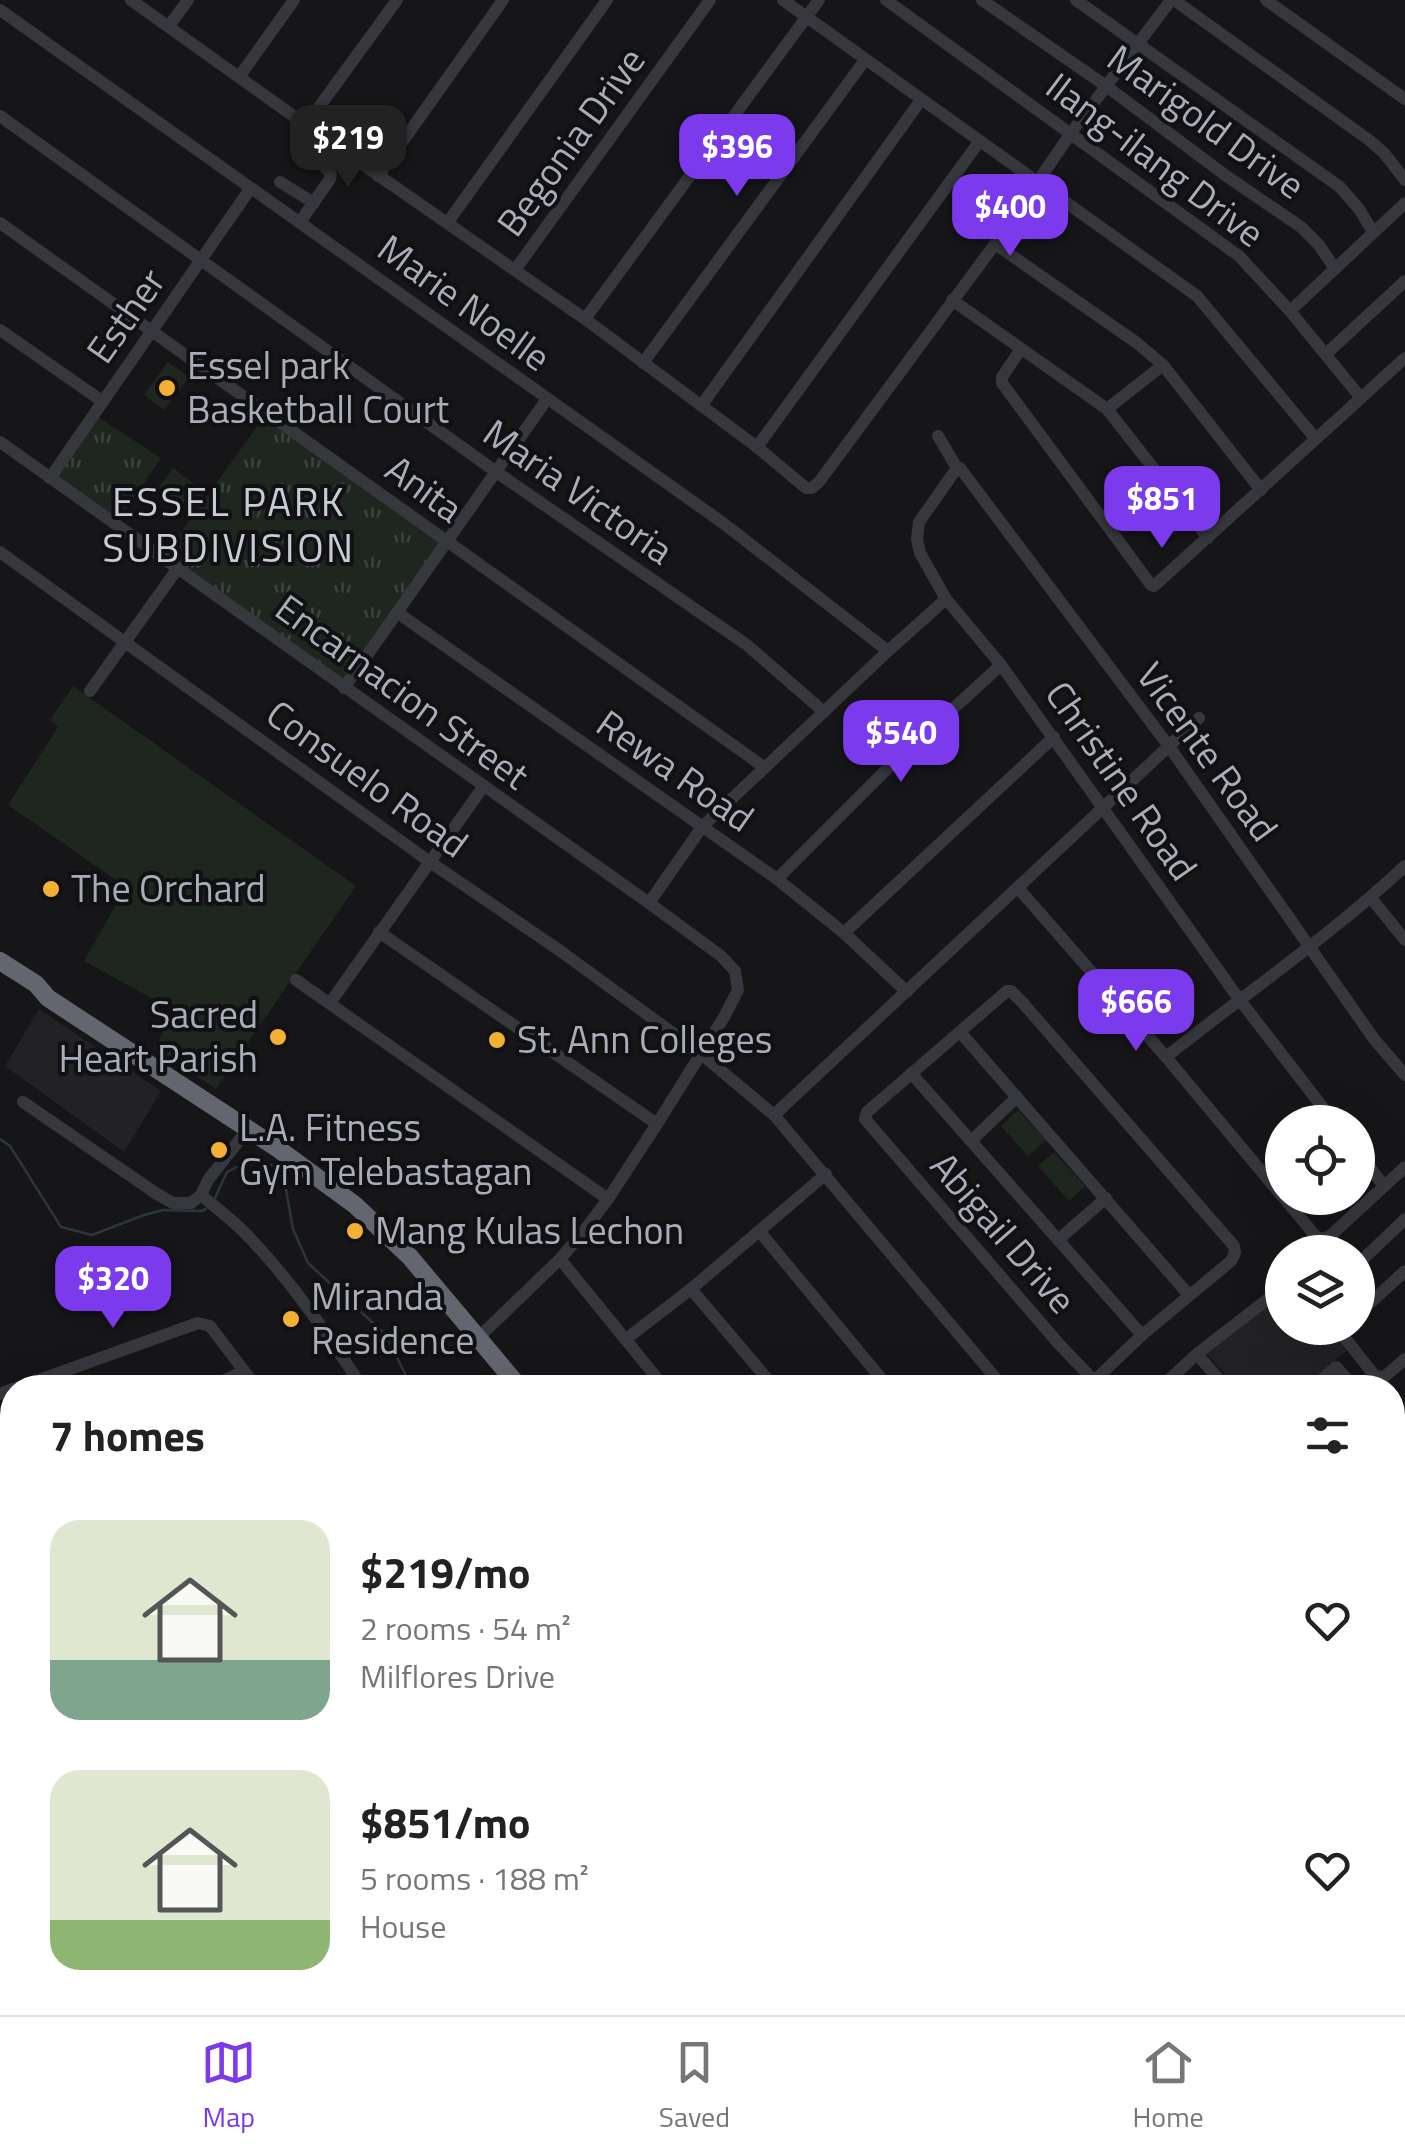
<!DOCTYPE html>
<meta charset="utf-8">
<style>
body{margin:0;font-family:"Titillium Web",sans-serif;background:#f6f6f6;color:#222;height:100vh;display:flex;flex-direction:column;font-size:38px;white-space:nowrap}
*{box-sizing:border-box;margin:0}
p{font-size:32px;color:#767676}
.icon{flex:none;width:55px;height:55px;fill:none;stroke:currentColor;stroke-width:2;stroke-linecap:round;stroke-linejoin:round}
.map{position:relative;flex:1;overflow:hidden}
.panel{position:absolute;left:0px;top:1375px;width:1405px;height:640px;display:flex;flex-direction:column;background:#fff;border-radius:40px 40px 0 0;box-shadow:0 10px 40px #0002}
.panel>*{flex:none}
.tools{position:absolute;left:1265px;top:1105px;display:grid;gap:20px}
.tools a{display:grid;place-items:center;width:110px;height:110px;border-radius:50%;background:#fff;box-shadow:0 10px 40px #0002;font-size:50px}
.price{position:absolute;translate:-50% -85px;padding:0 22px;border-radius:20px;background:#7c3aed;color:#fff;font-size:32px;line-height:65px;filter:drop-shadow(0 2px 5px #0008)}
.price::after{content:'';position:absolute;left:50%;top:60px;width:30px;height:22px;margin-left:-15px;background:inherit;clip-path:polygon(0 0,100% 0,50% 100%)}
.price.active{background:#222;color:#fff}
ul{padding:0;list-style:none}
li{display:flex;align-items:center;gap:30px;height:250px;padding:0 50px}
li span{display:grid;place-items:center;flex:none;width:280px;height:200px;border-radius:30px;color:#555}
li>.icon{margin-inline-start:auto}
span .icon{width:120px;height:120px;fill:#fffc;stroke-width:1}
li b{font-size:42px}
h2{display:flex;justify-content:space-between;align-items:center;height:120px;padding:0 50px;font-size:42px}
.tab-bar{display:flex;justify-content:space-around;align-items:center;height:140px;border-top:2px solid #e0e0e0;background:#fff;font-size:28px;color:#767676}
.tab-bar a{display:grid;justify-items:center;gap:5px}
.tab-bar .active{color:#7c3aed}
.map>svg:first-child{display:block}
</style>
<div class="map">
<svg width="1405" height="2015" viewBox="0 0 1405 2015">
<defs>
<pattern id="industrial-furrows" width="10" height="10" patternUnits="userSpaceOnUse" patternTransform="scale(2.5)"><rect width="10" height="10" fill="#222225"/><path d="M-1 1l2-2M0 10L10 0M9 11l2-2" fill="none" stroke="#3f3f43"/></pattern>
<pattern id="park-tufts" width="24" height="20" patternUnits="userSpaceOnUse" patternTransform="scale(2.5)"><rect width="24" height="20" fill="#1e261f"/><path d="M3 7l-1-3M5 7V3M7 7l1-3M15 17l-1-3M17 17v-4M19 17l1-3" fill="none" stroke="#3c433d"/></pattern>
</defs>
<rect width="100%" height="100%" fill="#161618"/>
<!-- built -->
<g fill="#222225">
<path d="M 39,1009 L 161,1091 L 124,1152 L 5,1066 Z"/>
<path d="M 1282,1295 L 1282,1328 L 1332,1328 L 1350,1348 L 1302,1388 L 1236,1387 L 1207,1354 Z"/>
<path d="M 1190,2003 L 1328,2002 L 1333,2008 L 1325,2015 L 1177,2015 Z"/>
</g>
<!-- industrial -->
<path fill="url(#industrial-furrows)" d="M 0,1716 L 12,1754 L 12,1964 L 0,1968 Z"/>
<!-- green -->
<g fill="#1e261f">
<path d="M 168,362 L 189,377 L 164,410 L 144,395 Z"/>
<path d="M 173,468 L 205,492 L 189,514 L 157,490 Z"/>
<path d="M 73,686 L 356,886 L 216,1089 L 154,1048 L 175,1011 L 84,961 L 126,887 L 8,805 L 58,727 L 50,720 Z"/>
<path d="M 1018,1110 L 1046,1140 L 1028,1156 L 1001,1126 Z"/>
<path d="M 1054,1152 L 1085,1186 L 1069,1201 L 1038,1166 Z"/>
</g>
<!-- park -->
<g fill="url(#park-tufts)">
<path d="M 266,414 L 443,543 L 342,683 L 165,555 Z"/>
<path d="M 95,415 L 161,458 L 117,522 L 52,477 Z"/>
</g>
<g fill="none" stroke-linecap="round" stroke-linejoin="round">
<!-- stream -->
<g stroke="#2c353c" stroke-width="2.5">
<path d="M 0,1139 L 10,1146 L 61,1227 L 92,1235 L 144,1215 L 163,1210 L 201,1211 L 206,1209"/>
<path d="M 214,1200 L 227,1172 L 241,1165 L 265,1162 L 277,1168 L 284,1178 L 293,1229 L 308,1263 L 386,1335 L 412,1388"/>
<path d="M 729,2002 L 732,2015"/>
</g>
<!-- minor -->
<g stroke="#37383d" stroke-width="12">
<path d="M 131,0 L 306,125 L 585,319 L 757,447 L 806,488 L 812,488 L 819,482 L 995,244 L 1071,133 L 1171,0"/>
<path d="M 783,0 L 1197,296 L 1315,438"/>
<path d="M 886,0 L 1239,256 L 1290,311 L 1361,398"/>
<path d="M 982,0 L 1106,86 L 1225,175 L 1301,227 L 1319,245 L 1335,269"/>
<path d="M 1076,0 L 1340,187 L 1359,209 L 1373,232"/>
<path d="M 1174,0 L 1369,140 L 1384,153 L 1405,180"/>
<path d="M 1266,0 L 1405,99"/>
<path d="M 0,10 L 723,523 L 888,651"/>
<path d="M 169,26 L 188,0"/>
<path d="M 239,77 L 294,0"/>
<path d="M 0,116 L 495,471 L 747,645 L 824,712"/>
<path d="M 306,125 L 397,0"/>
<path d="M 378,176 L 503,0"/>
<path d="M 280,182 L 314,203"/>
<path d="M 300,222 L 330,179 L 331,173 L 316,159"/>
<path d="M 448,222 L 607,0"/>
<path d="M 0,223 L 764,767"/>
<path d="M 995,244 L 1137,343 L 1163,365 L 1261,490"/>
<path d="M 515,270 L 710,0"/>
<path d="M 952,300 L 1107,409 L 1208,538"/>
<path d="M 1290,311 L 1405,203"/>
<path d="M 585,319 L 819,0"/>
<path d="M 0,330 L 102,401"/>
<path d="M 1021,349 L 1002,377 L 1002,383 L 1151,585 L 1154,586 L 1405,358"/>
<path d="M 1326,354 L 1405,281"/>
<path d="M 643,363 L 865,60"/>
<path d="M 701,406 L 921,100"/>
<path d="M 1107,409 L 1163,365"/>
<path d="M 938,436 L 957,468 L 960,468 L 1168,745 L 1374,1039 L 1405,1075"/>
<path d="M 0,442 L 649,903 L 721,956 L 735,971 L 738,990 L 724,1017 L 657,1124 L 608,1199 L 584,1231 L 560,1259 L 479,1337"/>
<path d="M 757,447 L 979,142"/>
<path d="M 957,468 L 919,522 L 917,539 L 920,553 L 946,599 L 1001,665 L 1239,999 L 1334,1122"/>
<path d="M 50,478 L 250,189"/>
<path d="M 0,552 L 430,862 L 559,950 L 700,1053 L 774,1115 L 1004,1388"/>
<path d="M 398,613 L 777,879 L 844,933 L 907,992"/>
<path d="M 344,688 L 547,399"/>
<path d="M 90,691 L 178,568"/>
<path d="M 777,879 L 887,769 L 1001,665"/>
<path d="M 1018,888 L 1166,1057 L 1282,1196"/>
<path d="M 1371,898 L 1405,940"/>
<path d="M 649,903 L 702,827 L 888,651 L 946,599"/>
<path d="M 379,932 L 657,1124"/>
<path d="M 844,933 L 1054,737"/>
<path d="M 296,980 L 608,1199"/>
<path d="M 330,1003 L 483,787"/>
<path d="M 960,1032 L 1189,1295"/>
<path d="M 1166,1057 C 1246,993 1330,936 1405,866"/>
<path d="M 911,1073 L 1142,1335"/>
<path d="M 23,1102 L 157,1194 L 173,1203 L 191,1203 L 201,1195 L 208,1180 L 248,1129"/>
<path d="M 774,1115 L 1199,718"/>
<path d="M 971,1141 L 1017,1097"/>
<path d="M 1358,1152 L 1384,1186"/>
<path d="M 201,1195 C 215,1207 230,1218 243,1231 C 289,1277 327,1334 363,1388"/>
<path d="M 1284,1198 L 1318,1239 L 1329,1237 L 1405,1167"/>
<path d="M 760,1232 L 889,1388"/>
<path d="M 1058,1240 L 1106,1198"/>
<path d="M 560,1259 L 665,1388"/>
<path d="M 1358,1264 L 1405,1219"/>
<path d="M 691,1289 L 775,1388"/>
<path d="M 1358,1314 L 1405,1271"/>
<path d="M 1337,1328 L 1375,1376 L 1384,1377 L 1405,1359"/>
<path d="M 626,1339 L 691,1289 L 826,1174"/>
<path d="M 1197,1354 L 1226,1388"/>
<path d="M 1094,1381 L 1142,1335 L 1231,1261 L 1235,1253 L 1234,1246 L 1022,1002 L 1011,991 L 1007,991 L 867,1112 L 865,1119 L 1059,1344 L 1101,1388"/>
<path d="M 17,1388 L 198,1323 L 210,1326 L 257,1388"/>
<path d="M 209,1388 L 243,1371"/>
<path d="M 1160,1388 L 1197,1354 L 1282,1288"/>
<path d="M 1312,1388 L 1336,1367 L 1355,1388"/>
<path d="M 0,1394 L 12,1389"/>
<path d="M 1392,1432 L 1405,1447"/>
<path d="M 0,1453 L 12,1490"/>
<path d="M 1392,1511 L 1405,1526"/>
<path d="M 1392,1580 L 1405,1594"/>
<path d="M 0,1681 L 12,1720"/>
<path d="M 1392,1723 L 1405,1737"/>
<path d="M 1392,1770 L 1405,1761"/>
<path d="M 1392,1830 L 1405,1821"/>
<path d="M 1392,1859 L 1405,1869"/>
<path d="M 99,2002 L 103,2015"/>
<path d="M 482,2002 L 486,2015"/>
<path d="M 569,2002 L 572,2015"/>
<path d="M 649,2002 L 652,2015"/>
<path d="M 816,2002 L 820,2015"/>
<path d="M 144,2007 L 467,2006"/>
<path d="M 968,2015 L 981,2002"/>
</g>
<!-- highway -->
<g stroke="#63666e" stroke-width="18">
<path d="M 0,961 L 36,984 L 48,998 L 277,1148 L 355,1205 L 410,1257 L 520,1388"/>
<path d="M 1042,2002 L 1052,2015"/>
</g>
</g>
<!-- markers -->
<g fill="#f2b134" stroke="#111113" stroke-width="4">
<circle cx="167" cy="388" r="10"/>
<circle cx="51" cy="889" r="10"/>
<circle cx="278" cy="1037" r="10"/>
<circle cx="497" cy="1040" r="10"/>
<circle cx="219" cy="1150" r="10"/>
<circle cx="355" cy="1231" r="10"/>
<circle cx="291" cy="1319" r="10"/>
</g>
<g text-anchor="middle" stroke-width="8" stroke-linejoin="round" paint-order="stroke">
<!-- street labels -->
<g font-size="38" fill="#a8adb8" stroke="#111113">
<text transform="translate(1206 122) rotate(36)" y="13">Marigold Drive</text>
<text transform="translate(571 142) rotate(-54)" y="13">Begonia Drive</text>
<text transform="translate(1155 160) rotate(37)" y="13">Ilang-ilang Drive</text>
<text transform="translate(464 303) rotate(36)" y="13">Marie Noelle</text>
<text transform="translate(126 316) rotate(-55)" y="13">Esther</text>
<text transform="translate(424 489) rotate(36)" y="13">Anita</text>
<text transform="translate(578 492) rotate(35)" y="13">Maria Victoria</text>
<text transform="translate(402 692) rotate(36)" y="13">Encarnacion Street</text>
<text transform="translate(1207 752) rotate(54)" y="13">Vicente Road</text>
<text transform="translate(675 771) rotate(35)" y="13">Rewa Road</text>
<text transform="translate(367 779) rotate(36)" y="13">Consuelo Road</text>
<text transform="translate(1121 781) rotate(55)" y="13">Christine Road</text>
<text transform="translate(1003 1233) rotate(49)" y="13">Abigail Drive</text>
</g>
<!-- poi labels -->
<g font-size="38" fill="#a8adb8" stroke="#111113" text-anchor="start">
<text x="187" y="379">Essel park<tspan x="187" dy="44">Basketball Court</tspan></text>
<text x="71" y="902">The Orchard</text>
<text x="258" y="1028" text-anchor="end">Sacred<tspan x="258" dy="44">Heart Parish</tspan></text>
<text x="517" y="1053">St. Ann Colleges</text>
<text x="239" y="1141">L.A. Fitness<tspan x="239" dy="44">Gym Telebastagan</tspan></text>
<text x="375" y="1244">Mang Kulas Lechon</text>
<text x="311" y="1310">Miranda<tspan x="311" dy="44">Residence</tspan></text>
</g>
<!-- neighbourhood labels -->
<g font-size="40" letter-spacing="2.5" fill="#c9ccd4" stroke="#111113">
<text x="229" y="516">ESSEL PARK<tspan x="229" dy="46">SUBDIVISION</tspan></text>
</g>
</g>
</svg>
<div class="tools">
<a><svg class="icon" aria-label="locate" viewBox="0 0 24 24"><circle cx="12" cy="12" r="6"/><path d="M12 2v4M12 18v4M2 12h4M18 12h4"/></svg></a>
<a><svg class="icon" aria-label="layers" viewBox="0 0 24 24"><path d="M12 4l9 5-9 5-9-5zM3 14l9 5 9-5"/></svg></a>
</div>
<b class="price active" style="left:348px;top:190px">$219</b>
<b class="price" style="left:737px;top:199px">$396</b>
<b class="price" style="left:1010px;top:259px">$400</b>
<b class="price" style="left:1162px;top:551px">$851</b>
<b class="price" style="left:901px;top:785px">$540</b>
<b class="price" style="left:1136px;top:1054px">$666</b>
<b class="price" style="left:113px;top:1331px">$320</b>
<section class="panel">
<h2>7 homes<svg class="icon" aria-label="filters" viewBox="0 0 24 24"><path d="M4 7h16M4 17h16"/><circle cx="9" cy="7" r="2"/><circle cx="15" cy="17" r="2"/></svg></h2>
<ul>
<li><span style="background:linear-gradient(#dfe7d0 70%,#7fa58c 0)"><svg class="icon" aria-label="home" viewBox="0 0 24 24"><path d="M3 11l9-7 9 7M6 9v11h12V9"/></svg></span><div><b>$219/mo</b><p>2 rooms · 54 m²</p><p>Milflores Drive</p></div><svg class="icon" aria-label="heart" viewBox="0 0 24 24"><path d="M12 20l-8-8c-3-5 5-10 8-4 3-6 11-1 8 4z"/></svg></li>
<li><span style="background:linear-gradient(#dfe7d0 75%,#8fb573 0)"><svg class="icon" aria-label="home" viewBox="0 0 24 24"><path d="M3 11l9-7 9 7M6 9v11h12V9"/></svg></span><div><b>$851/mo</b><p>5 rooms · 188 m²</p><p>House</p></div><svg class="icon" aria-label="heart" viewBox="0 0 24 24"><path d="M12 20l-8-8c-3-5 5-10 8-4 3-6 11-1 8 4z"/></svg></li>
</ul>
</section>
</div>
<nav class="tab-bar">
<a class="active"><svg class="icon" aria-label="map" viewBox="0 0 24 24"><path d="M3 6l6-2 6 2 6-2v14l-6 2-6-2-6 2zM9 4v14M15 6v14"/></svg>Map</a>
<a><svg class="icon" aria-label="saved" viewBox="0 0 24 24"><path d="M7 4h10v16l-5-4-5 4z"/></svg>Saved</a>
<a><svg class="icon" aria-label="home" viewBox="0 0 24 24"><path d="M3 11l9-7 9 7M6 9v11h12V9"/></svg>Home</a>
</nav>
